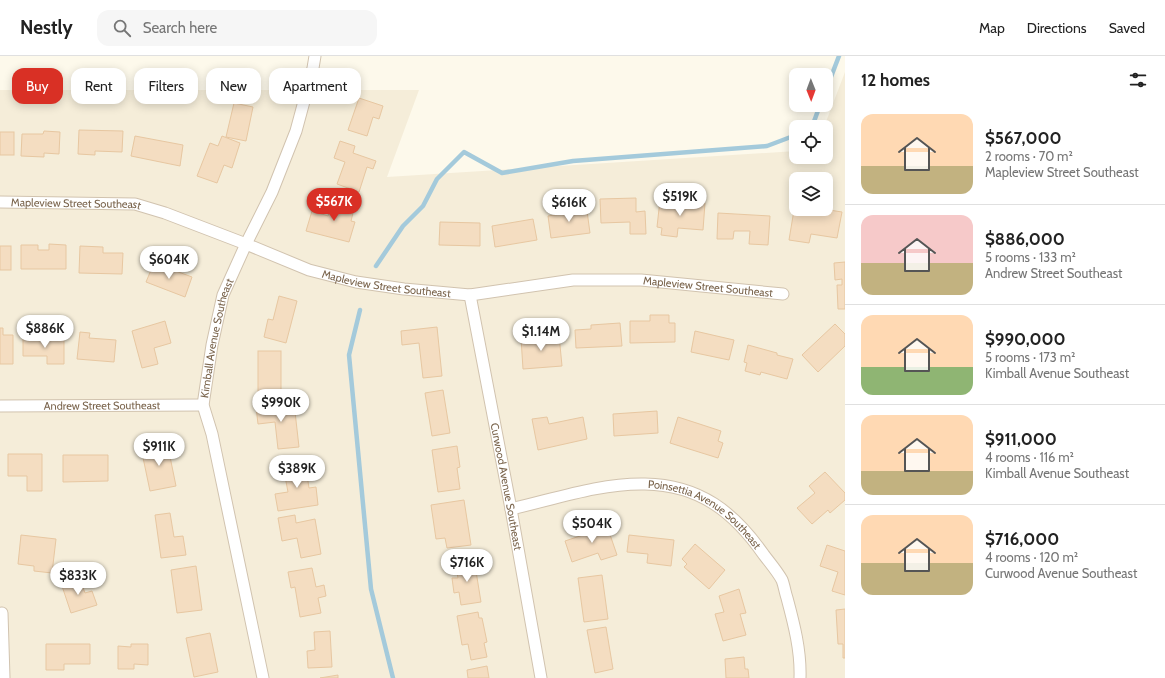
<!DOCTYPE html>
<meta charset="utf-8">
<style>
body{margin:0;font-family:Cabin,sans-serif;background:#f6f6f6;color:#222;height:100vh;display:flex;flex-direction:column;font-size:15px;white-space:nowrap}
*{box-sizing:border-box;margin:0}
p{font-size:13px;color:#767676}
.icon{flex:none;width:22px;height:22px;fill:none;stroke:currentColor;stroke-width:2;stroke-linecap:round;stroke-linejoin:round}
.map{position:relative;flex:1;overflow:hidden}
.drawer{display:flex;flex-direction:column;background:#fff;width:320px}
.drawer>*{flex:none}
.top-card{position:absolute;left:12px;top:12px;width:380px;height:36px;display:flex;gap:8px}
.needle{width:26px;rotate:179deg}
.fabs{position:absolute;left:789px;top:12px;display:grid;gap:8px}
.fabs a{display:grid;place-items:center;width:44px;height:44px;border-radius:8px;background:#fff;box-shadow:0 2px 10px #0003;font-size:20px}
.price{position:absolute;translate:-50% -34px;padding:0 9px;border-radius:14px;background:#fff;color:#222;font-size:13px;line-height:26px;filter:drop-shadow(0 1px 2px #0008)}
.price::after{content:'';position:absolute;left:50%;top:24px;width:12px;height:9px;margin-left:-6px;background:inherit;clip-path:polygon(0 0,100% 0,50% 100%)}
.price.current{background:#d93025;color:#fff}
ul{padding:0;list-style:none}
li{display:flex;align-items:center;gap:12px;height:100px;padding:0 16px}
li+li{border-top:1px solid #e0e0e0}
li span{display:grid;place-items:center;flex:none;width:112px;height:80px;border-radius:12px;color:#555}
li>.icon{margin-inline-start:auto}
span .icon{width:48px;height:48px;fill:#fffc;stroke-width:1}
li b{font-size:17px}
h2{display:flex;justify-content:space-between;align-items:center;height:48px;padding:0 16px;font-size:17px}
.tag{padding:0 14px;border-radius:12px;background:#fff;box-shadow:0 2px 10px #0003;font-size:14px;line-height:36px}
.tag.current{background:#d93025;color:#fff}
header{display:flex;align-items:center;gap:24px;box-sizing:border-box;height:56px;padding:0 20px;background:#fff;border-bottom:1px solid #e0e0e0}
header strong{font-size:19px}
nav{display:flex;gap:22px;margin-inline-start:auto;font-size:14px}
.search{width:280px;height:36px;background:#f6f6f6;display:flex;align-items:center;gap:10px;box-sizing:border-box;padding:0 14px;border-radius:12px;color:#767676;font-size:15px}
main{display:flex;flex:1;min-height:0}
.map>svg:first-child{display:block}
</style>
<header>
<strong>Nestly</strong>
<div class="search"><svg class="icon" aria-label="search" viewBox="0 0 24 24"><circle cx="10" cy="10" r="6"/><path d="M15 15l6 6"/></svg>Search here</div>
<nav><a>Map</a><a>Directions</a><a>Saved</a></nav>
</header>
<main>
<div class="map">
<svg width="845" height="622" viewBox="0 0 845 622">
<rect width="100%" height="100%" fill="#fdf9eb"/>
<!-- residential -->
<path fill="#f5edd9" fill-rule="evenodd" d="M 845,16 L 845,622 L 0,622 L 0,34 L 419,34 L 387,121 L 796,95 L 796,101 L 826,101 L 826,71 L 824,71 ZM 796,123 L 826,123 L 826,153 L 796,153 Z"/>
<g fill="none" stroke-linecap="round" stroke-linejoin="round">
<!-- stream -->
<g stroke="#a4cadb" stroke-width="4.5">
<path d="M 826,34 L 839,0"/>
<path d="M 812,71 L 820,49"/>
<path d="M 376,210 L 403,170 L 423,150 L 437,123 L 464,96 L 502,117 L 573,105 L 767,90 L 796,79"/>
<path d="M 360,254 L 349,299 L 371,533 L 393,622"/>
</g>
</g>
<!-- building -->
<g fill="#f4ddc1" stroke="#e7c7a1">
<path d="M 359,42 L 383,50 L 379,63 L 373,61 L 367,80 L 348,74 Z"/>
<path d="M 234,47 L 253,51 L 246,85 L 226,81 Z"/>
<path d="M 79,74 L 123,75 L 122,96 L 95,95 L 95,99 L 78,98 Z"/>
<path d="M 44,75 L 60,76 L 59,98 L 44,97 L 44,101 L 21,100 L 22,78 L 43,78 Z"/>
<rect x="0" y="76" width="14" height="23"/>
<path d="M 135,80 L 183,89 L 180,110 L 131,100 Z"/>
<path d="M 222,80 L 240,87 L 232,112 L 224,109 L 217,127 L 197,120 L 210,87 L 218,90 Z"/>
<path d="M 340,85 L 355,90 L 353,97 L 376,105 L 373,113 L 367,111 L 359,136 L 337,128 L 345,106 L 334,102 Z"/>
<path d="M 333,142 L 355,149 L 351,165 L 355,166 L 349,186 L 306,175 L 312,155 L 328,160 Z"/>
<path d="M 636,142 L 636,156 L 645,155 L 646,178 L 630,178 L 630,166 L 601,167 L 600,143 Z"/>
<path d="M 660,144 L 705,147 L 703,174 L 678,172 L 677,181 L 661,179 L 662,172 L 657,171 Z"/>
<path d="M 795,148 L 796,153 L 823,153 L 842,156 L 837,182 L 811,178 L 809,187 L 789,184 Z"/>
<path d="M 574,149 L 575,156 L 587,155 L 590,177 L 551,182 L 548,160 L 561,158 L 560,150 Z"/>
<path d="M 718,157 L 770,160 L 768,189 L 749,188 L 750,175 L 734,175 L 733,183 L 717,183 Z"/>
<path d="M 533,163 L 537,184 L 495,191 L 492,170 Z"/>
<path d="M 440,166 L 480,167 L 480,190 L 439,189 Z"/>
<path d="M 49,188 L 66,189 L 66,213 L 21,213 L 21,189 L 38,189 L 38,194 L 49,194 Z"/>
<rect x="0" y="190" width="11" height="24"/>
<path d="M 80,190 L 103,191 L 103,197 L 123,197 L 122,218 L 79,217 Z"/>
<path d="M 845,206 L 845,253 L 838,253 L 837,229 L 842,229 L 842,223 L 835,224 L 834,207 Z"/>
<path d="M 154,207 L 192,221 L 185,241 L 146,226 Z"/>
<path d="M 279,240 L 297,245 L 286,287 L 264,281 L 268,263 L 273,264 Z"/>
<path d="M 650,259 L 669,259 L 669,267 L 675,267 L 675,286 L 630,287 L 630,265 L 650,265 Z"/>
<path d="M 165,265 L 171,287 L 154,292 L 158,308 L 142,312 L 132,275 Z"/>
<path d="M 620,267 L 622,290 L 576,292 L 575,274 L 591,273 L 591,269 Z"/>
<path d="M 835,268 L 845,278 L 845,290 L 818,316 L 802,299 Z"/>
<path d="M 437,271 L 442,320 L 423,322 L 419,287 L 402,289 L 401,275 Z"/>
<path d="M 0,272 L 3,272 L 3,279 L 13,279 L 13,308 L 0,308 Z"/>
<path d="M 695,275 L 734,284 L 729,304 L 691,296 Z"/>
<path d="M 80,276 L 90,277 L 89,282 L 116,284 L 114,306 L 77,303 Z"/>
<path d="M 559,279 L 562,310 L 523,313 L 521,282 Z"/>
<path d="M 23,281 L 64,281 L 64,308 L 47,308 L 47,300 L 23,300 Z"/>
<path d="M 748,289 L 777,297 L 777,299 L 793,303 L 787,323 L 761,316 L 760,319 L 745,315 L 747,307 L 744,306 Z"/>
<rect x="258" y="295" width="23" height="46"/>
<path d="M 443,334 L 450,377 L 432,380 L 425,337 Z"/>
<path d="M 294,347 L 299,391 L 278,393 L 275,366 L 258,368 L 256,351 Z"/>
<path d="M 657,355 L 658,377 L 614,380 L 613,358 Z"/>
<path d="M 547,361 L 549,368 L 583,361 L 587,383 L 538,394 L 532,363 Z"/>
<path d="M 678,361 L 721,375 L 718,385 L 723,387 L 718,402 L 670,387 Z"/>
<path d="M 167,386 L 176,430 L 150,435 L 141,392 Z"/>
<path d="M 457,390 L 460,411 L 457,412 L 460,433 L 438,436 L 432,394 Z"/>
<path d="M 8,398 L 42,398 L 42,435 L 27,435 L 27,420 L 8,420 Z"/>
<path d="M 63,399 L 108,399 L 108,425 L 63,426 Z"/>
<path d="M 305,406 L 309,432 L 316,431 L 318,449 L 278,455 L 275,438 L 288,436 L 283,410 Z"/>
<path d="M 825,416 L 845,437 L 845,444 L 830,457 L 828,454 L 812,468 L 797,452 L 815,437 L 809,430 Z"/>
<path d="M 464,444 L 471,489 L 447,492 L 445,482 L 436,483 L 431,449 Z"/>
<path d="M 170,457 L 174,481 L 183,480 L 186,499 L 161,502 L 155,459 Z"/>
<path d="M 295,459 L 296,467 L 315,463 L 321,498 L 301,502 L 297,482 L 282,485 L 278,462 Z"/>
<path d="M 606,467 L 617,499 L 601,504 L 598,497 L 572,506 L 565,485 L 583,479 L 581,476 Z"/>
<path d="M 21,479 L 56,483 L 52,517 L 34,515 L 34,510 L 18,508 Z"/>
<path d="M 629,479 L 674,484 L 671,510 L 647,507 L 648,498 L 627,496 Z"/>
<path d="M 695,488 L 725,514 L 709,533 L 684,511 L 687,508 L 682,503 Z"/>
<path d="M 827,489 L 845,495 L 845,539 L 832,535 L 838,516 L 820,510 Z"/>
<path d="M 474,503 L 481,546 L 461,549 L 459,536 L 454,537 L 452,522 L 458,522 L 455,506 Z"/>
<path d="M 196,510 L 202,554 L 177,557 L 171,514 Z"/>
<path d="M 312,512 L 316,531 L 324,529 L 326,540 L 318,542 L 321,557 L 300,561 L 295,531 L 291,532 L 288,516 Z"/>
<path d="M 602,519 L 608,563 L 584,566 L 578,522 Z"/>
<path d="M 79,521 L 85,537 L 92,535 L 97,549 L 71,557 L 61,527 Z"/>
<path d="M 739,533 L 746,557 L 740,558 L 746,579 L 723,585 L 715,558 L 724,556 L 719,540 Z"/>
<path d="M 845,553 L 845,602 L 843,602 L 843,588 L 838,588 L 836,554 Z"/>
<path d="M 478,556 L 479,562 L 482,562 L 487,586 L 484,587 L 487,601 L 471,604 L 468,588 L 462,589 L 457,560 Z"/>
<path d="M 606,571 L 613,613 L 595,617 L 587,574 Z"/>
<path d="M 330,575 L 332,611 L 308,612 L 307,595 L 315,594 L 314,576 Z"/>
<path d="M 210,577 L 218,616 L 194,621 L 186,582 Z"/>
<path d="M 46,588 L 90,588 L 90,608 L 64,608 L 64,614 L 46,614 Z"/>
<path d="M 131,588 L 148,588 L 148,609 L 134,608 L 134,613 L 118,613 L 118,590 L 131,591 Z"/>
<path d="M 744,601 L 745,613 L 748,613 L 749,622 L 726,622 L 725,603 Z"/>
<path d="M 487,610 L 489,622 L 468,622 L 467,614 Z"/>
<path d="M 338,619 L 338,622 L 320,622 Z"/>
</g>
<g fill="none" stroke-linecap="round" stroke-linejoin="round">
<defs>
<g id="street">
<path id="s1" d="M 0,146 L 135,148 L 165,157 L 246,188 L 309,214 L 356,226 L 404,233 L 470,239 L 573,224 L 641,224 L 783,238"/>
<path id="s2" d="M 470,239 L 511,453 L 541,622"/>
<path id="s3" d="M 0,350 L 203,349"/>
<path id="s4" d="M 511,453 C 555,443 600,427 645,428 C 700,429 734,456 764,499 C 770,507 777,515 782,524 C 784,529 785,536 787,542 C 794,568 801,595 800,622"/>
<path d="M 2,557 L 4,622"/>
<path id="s5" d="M 263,622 L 212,378 L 203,349 L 212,289 L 223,239 L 246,188 L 272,136 L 296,75 L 313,12 L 315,0"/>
</g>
</defs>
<!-- street casing -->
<use href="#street" stroke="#d1c3af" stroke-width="13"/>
<!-- street -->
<use href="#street" stroke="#fff" stroke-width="11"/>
</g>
<g text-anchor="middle" stroke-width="3" stroke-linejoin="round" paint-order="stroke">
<!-- street labels -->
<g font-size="11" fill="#7a644c" stroke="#fffcf2">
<text dy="4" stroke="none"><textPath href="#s1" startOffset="76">Mapleview Street Southeast</textPath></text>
<text dy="4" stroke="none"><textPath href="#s1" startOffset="400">Mapleview Street Southeast</textPath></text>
<text dy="4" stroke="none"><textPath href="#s1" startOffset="724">Mapleview Street Southeast</textPath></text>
<text dy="4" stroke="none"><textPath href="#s5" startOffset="348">Kimball Avenue Southeast</textPath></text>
<text dy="4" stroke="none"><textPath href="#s3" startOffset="102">Andrew Street Southeast</textPath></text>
<text dy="4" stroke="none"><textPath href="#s2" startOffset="195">Curwood Avenue Southeast</textPath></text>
<text dy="4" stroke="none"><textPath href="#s4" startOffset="206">Poinsettia Avenue Southeast</textPath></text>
</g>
</g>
</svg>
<div class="fabs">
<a><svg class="needle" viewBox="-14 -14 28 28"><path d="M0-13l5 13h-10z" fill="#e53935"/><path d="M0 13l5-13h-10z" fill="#767676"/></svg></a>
<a><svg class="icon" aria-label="locate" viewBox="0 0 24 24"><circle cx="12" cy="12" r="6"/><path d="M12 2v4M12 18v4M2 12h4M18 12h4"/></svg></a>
<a><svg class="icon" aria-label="layers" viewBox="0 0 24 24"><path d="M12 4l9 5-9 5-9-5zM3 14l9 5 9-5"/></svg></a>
</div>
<b class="price" style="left:680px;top:161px">$519K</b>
<b class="price current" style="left:334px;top:166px">$567K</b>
<b class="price" style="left:569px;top:167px">$616K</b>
<b class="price" style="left:169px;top:224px">$604K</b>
<b class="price" style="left:45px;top:293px">$886K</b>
<b class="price" style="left:541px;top:296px">$1.14M</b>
<b class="price" style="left:281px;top:367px">$990K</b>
<b class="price" style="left:159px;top:411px">$911K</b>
<b class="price" style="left:297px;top:433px">$389K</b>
<b class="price" style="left:592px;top:488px">$504K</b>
<b class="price" style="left:467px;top:527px">$716K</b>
<b class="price" style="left:78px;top:540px">$833K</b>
<div class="top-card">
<a class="tag current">Buy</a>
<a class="tag">Rent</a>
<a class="tag">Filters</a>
<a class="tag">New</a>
<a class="tag">Apartment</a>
</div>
</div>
<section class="drawer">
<h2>12 homes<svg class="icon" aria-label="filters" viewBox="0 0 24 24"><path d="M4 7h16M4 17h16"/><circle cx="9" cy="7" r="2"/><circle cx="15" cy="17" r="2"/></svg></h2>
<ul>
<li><span style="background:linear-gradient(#ffd9b3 65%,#c2b280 0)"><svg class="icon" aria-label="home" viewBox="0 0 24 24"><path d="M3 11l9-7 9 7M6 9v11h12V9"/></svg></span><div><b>$567,000</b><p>2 rooms · 70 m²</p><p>Mapleview Street Southeast</p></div></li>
<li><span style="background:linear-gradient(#f6c9c9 60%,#c2b280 0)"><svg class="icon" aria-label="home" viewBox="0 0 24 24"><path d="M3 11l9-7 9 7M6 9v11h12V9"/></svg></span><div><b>$886,000</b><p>5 rooms · 133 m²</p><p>Andrew Street Southeast</p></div></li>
<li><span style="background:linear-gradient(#ffd9b3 65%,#8fb573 0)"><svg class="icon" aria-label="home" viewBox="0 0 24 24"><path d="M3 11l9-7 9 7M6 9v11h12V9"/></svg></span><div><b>$990,000</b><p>5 rooms · 173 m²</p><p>Kimball Avenue Southeast</p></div></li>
<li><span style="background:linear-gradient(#ffd9b3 70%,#c2b280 0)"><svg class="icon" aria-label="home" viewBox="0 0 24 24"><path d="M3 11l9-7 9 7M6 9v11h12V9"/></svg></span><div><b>$911,000</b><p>4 rooms · 116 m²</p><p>Kimball Avenue Southeast</p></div></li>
<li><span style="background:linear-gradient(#ffd9b3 60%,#c2b280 0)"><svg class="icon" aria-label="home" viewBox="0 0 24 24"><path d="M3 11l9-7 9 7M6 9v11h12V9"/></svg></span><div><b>$716,000</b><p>4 rooms · 120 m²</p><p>Curwood Avenue Southeast</p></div></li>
</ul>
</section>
</main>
